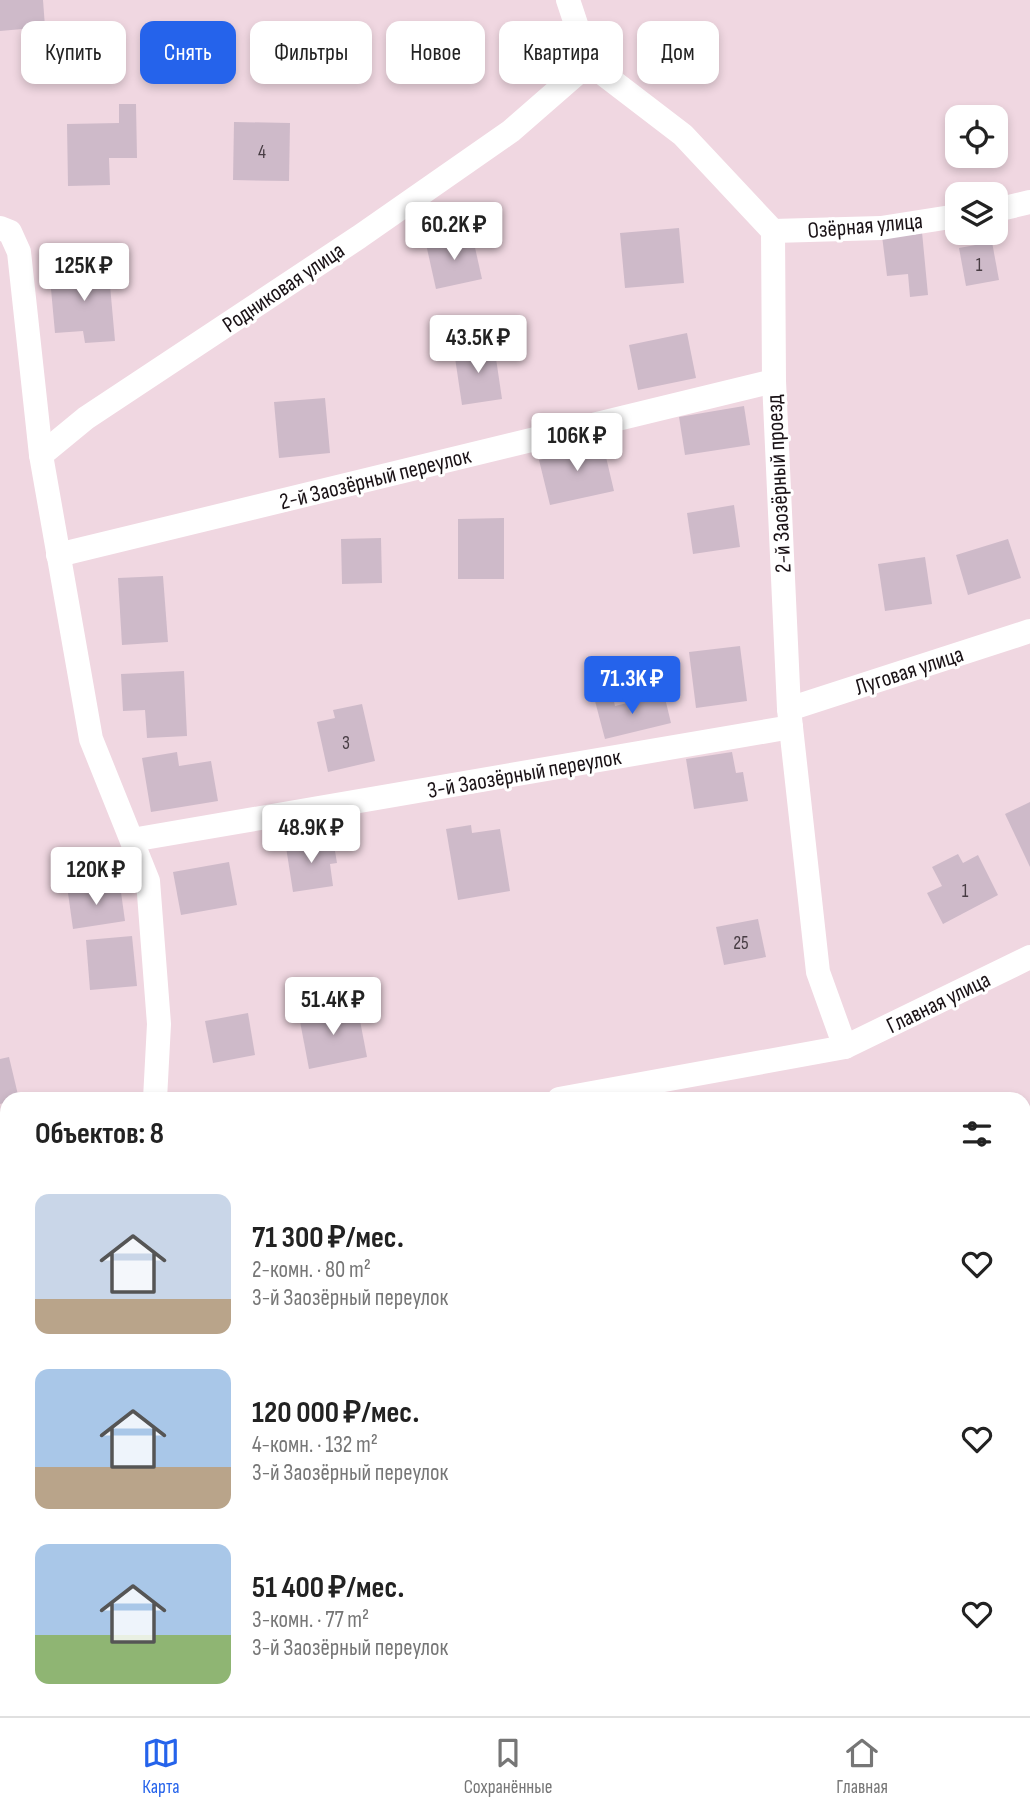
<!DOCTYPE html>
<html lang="ru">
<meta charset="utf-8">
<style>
body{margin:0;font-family:"Sofia Sans Condensed",sans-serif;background:#f6f6f6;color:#222;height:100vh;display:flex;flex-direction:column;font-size:26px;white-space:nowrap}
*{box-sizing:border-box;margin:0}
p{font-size:23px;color:#767676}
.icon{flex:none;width:38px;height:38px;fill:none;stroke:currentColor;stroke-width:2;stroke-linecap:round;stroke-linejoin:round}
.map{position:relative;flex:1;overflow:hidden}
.sheet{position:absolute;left:0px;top:1092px;width:1031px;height:625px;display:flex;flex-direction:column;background:#fff;border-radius:21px 21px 0 0;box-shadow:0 4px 10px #0003}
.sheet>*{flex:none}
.top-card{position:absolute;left:21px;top:21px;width:989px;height:63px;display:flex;gap:14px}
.tools{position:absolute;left:945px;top:105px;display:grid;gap:14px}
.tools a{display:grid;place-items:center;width:63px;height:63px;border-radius:14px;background:#fff;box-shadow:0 4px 10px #0003;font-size:35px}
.price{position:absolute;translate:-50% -60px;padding:0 16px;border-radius:7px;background:#fff;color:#222;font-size:23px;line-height:46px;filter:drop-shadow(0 2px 4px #0008)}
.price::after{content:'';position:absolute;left:50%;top:42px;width:21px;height:16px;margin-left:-10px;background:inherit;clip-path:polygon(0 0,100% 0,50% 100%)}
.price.current{background:#2563eb;color:#fff}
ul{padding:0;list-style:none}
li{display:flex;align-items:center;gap:21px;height:175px;padding:0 35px}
li span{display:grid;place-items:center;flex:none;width:196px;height:140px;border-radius:14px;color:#555}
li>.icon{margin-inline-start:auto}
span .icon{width:84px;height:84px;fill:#fffc;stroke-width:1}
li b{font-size:30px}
h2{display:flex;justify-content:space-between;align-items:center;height:84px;padding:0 35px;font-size:30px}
.pill{padding:0 24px;border-radius:14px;background:#fff;box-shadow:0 4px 10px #0003;font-size:24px;line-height:63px}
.pill.current{background:#2563eb;color:#fff}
.dock{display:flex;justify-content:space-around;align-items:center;height:98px;border-top:2px solid #e0e0e0;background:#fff;font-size:19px;color:#767676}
.dock a{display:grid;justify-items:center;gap:4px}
.dock .current{color:#2563eb}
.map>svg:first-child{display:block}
</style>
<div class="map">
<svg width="1030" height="1716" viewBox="0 0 1030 1716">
<rect width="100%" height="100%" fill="#f0d7e1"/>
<!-- green -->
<g fill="#db9f96">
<path d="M 1030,1399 L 1030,1618 L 1024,1620 L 1024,1401 Z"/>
<path d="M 7,1604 L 7,1710 L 561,1710 L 529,1716 L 0,1716 L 0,1606 Z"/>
</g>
<!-- building -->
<g fill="#cebac9">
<path d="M 0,0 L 43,0 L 45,27 L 0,31 Z"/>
<path d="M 119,104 L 136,104 L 137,158 L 109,158 L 110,185 L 68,186 L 67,124 L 119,123 Z"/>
<path d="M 234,122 L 290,123 L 289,181 L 233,180 Z"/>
<path d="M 679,228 L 684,283 L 625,288 L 620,233 Z"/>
<path d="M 922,232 L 928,295 L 910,297 L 908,274 L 887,276 L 882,236 Z"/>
<path d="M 472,234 L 482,279 L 436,289 L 426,244 Z"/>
<path d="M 992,242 L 999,280 L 966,286 L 959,248 Z"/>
<path d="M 108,263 L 115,341 L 85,343 L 83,331 L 55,333 L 50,278 L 72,276 L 71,267 Z"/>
<path d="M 687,333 L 696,378 L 638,390 L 629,345 Z"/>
<path d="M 494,345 L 502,399 L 462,405 L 454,351 Z"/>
<path d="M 325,398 L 330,453 L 279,458 L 274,402 Z"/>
<path d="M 744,406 L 750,445 L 685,455 L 679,417 Z"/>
<path d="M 602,440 L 614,491 L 550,505 L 539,460 L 560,455 L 558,450 Z"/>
<path d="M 734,505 L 740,547 L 693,554 L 687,513 Z"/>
<path d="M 504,518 L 504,579 L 458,579 L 458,519 Z"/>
<path d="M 381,538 L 382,583 L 342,584 L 341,539 Z"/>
<path d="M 1008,539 L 1021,578 L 968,595 L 956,555 Z"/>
<path d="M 925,557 L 932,604 L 885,611 L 878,564 Z"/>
<path d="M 163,576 L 168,642 L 122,645 L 118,578 Z"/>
<path d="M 740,646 L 747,701 L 696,708 L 689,652 Z"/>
<path d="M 184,671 L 187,736 L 147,738 L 145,710 L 123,711 L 121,674 Z"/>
<path d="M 664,694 L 671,723 L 605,739 L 595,701 L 613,697 L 615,706 Z"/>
<path d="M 362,704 L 375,761 L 328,772 L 317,722 L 335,718 L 333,710 Z"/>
<path d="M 177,752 L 179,766 L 211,761 L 218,801 L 151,812 L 142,758 Z"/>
<path d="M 732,752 L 736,773 L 743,772 L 748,801 L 694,809 L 686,759 Z"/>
<path d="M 1030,802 L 1030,867 L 1005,814 Z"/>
<path d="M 471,825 L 472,833 L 500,829 L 510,891 L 458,900 L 446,829 Z"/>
<path d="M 333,839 L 337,863 L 330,864 L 333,886 L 293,892 L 286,847 Z"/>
<path d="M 958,854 L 963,863 L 978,855 L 998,895 L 943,924 L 927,893 L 942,886 L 932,867 Z"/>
<path d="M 229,862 L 237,905 L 181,915 L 173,872 Z"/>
<path d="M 120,885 L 125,921 L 73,929 L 68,893 Z"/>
<path d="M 758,919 L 766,957 L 724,965 L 716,927 Z"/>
<path d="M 132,936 L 137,986 L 90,990 L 86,940 Z"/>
<path d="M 357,1005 L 367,1057 L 309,1069 L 299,1016 Z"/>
<path d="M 248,1013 L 255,1055 L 213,1063 L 205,1021 Z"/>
<path d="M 9,1057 L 19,1099 L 7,1099 L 7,1102 L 0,1104 L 0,1059 Z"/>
</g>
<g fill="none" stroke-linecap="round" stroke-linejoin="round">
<!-- path -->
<g stroke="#86767d" stroke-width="4.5" stroke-dasharray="7 3.5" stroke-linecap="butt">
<path d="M 1024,1705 L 1030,1704"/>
<path d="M 965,1716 L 998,1710"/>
</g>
<!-- minor -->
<g stroke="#fff" stroke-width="24">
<path d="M 568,0 L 589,63 L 683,135 L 773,231 L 774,381 L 789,709 L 818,972 L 845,1047"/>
<path d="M 996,210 L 1030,202"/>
<path d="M 0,228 L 10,232 L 19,252 L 41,455 L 91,739 L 148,881 L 159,1024 L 155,1099"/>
<path d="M 773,231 L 881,228 L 957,216"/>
<path d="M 41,455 L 86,418 L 359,237 L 511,131 L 589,63"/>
<path d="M 58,555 L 774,381"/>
<path d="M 789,709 L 1030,631"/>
<path d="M 132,840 L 791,727"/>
<path d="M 559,1099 L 845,1047 L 1030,957"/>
<path d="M 0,1197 L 7,1196"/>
</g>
<defs>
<g id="rail">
<path d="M 1024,1234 L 1030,1233"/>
<path d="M 1024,1260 L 1030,1259"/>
<path d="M 0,1345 L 7,1347"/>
<path d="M 0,1445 L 7,1443"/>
<path d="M 0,1472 L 7,1470"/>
</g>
</defs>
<!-- rail casing -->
<use href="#rail" stroke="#53464c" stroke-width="8"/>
<!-- rail -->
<use href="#rail" stroke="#fff" stroke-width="5" stroke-dasharray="16" stroke-linecap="butt"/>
</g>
<g text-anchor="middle" stroke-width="6" stroke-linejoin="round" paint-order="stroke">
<!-- number labels -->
<g font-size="19" fill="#473c43">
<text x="262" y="158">4</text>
<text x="979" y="271">1</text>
<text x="346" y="749">3</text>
<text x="965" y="897">1</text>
<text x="741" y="949">25</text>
</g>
<!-- street labels -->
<g font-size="23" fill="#1a1216" stroke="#fff">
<text transform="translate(865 225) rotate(-5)" y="8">Озёрная улица</text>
<text transform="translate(283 287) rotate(-34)" y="8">Родниковая улица</text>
<text transform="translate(375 478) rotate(-14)" y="8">2-й Заозёрный переулок</text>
<text transform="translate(778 484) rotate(-93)" y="8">2-й Заозёрный проезд</text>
<text transform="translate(909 670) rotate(-18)" y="8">Луговая улица</text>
<text transform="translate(524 773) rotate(-10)" y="8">3-й Заозёрный переулок</text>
<text transform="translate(938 1002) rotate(-26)" y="8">Главная улица</text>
</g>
</g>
</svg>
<div class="tools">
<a><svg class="icon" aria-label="locate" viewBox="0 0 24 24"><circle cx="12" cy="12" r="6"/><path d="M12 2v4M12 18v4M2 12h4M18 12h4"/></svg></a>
<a><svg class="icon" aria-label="layers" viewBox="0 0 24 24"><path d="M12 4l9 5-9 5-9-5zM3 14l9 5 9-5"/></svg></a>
</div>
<b class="price" style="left:454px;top:262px">60.2K ₽</b>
<b class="price" style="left:84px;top:303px">125K ₽</b>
<b class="price" style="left:478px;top:375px">43.5K ₽</b>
<b class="price" style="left:577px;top:473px">106K ₽</b>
<b class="price current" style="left:632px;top:716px">71.3K ₽</b>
<b class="price" style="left:311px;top:865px">48.9K ₽</b>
<b class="price" style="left:96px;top:907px">120K ₽</b>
<b class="price" style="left:333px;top:1037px">51.4K ₽</b>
<div class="top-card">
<a class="pill">Купить</a>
<a class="pill current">Снять</a>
<a class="pill">Фильтры</a>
<a class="pill">Новое</a>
<a class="pill">Квартира</a>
<a class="pill">Дом</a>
</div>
<section class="sheet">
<h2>Объектов: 8<svg class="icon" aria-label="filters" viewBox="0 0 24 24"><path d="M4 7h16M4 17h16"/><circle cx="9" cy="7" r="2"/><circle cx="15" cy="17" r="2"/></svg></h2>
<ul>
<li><span style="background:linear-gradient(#c9d6e8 75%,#b9a48a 0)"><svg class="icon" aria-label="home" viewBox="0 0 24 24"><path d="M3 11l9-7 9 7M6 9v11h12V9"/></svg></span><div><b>71 300 ₽/мес.</b><p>2-комн. · 80 m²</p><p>3-й Заозёрный переулок</p></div><svg class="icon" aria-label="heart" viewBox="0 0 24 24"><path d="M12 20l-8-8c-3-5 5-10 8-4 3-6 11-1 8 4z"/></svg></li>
<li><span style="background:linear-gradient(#a9c7e8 70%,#b9a48a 0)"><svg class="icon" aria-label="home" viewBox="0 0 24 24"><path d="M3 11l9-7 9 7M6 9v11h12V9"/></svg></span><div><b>120 000 ₽/мес.</b><p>4-комн. · 132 m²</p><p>3-й Заозёрный переулок</p></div><svg class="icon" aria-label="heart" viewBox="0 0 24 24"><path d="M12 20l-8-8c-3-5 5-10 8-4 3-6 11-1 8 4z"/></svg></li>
<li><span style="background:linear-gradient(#a9c7e8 65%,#8fb573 0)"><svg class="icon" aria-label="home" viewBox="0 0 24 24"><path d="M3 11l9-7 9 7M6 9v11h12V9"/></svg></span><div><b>51 400 ₽/мес.</b><p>3-комн. · 77 m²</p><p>3-й Заозёрный переулок</p></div><svg class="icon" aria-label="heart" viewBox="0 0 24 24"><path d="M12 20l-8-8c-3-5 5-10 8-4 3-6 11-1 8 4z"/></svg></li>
</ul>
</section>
</div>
<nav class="dock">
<a class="current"><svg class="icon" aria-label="map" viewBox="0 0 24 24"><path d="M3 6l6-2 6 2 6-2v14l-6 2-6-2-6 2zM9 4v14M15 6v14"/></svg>Карта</a>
<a><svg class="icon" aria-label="saved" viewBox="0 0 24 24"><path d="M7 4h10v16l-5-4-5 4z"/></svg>Сохранённые</a>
<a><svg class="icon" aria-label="home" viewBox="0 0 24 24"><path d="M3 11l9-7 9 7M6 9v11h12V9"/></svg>Главная</a>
</nav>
